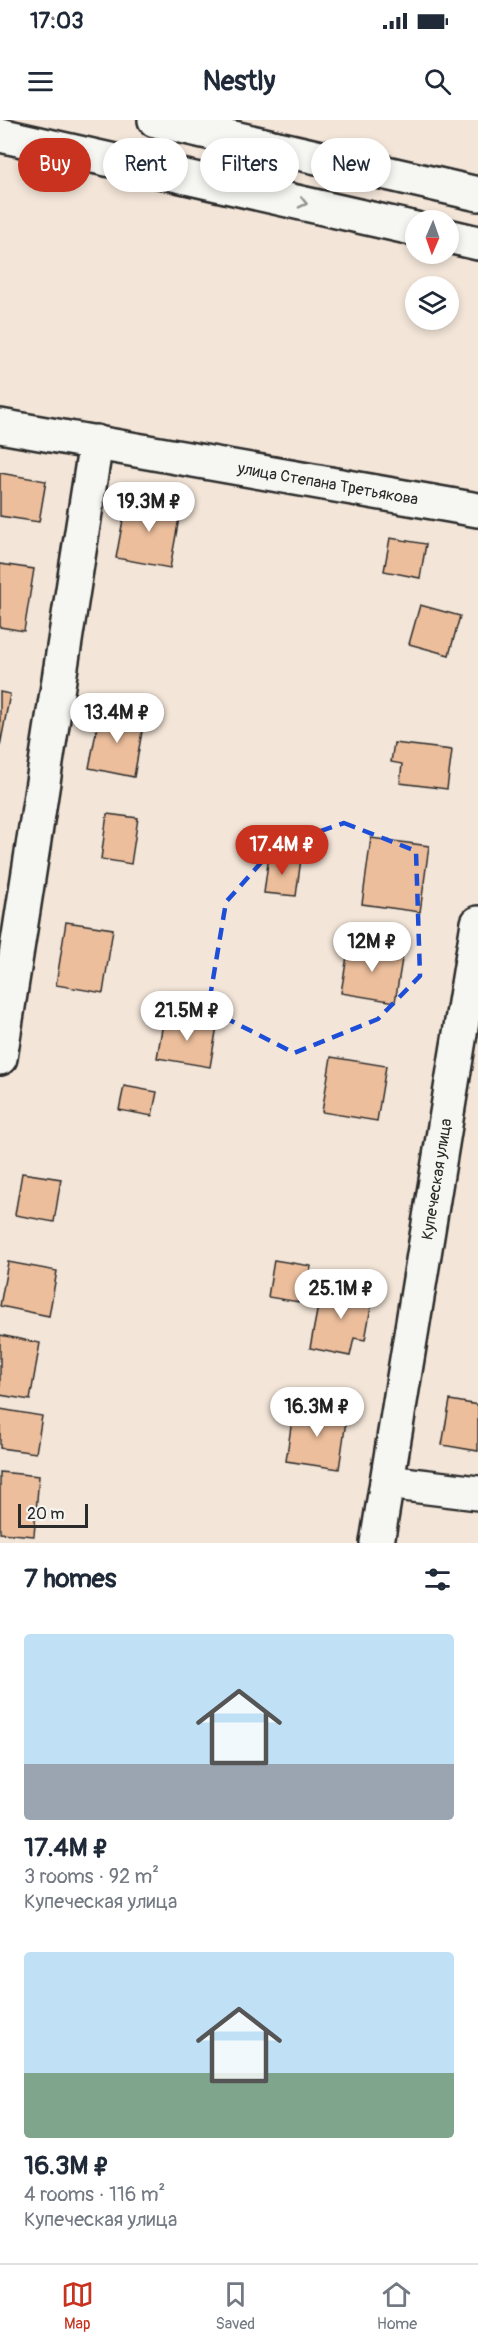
<!DOCTYPE html>
<meta charset="utf-8">
<style>
body{margin:0;font-family:Pangolin,sans-serif;background:#f6f6f7;color:#1f2937;height:100vh;display:flex;flex-direction:column;font-size:22px;white-space:nowrap}
*{box-sizing:border-box;margin:0}
p{font-size:20px;color:#747a83}
.icon{flex:none;width:33px;height:33px;fill:none;stroke:currentColor;stroke-width:2;stroke-linecap:round;stroke-linejoin:round}
.map{position:relative;height:1423px;overflow:hidden}
.side{display:flex;flex-direction:column;background:#fff;flex:1}
.side>*{flex:none}
.hud{position:absolute;left:18px;top:18px;width:442px;height:54px;display:flex;gap:12px}
.needle{width:39px;rotate:182deg}
.tools{position:absolute;left:405px;top:90px;display:grid;gap:12px}
.tools a{display:grid;place-items:center;width:54px;height:54px;border-radius:50%;background:#fff;box-shadow:0 3px 9px #0003;font-size:30px}
.scale{position:absolute;left:18px;bottom:15px;width:70px;box-sizing:border-box;padding-left:6px;border:3px solid #2b2b2b;border-top:0;font-size:16px;line-height:21px;white-space:nowrap;color:#2b2b2b;-webkit-text-stroke:4px #f6f6f2;paint-order:stroke}
.price{position:absolute;translate:-50% -51px;padding:0 14px;border-radius:21px;background:#fff;color:#222;font-size:20px;line-height:39px;filter:drop-shadow(0 2px 3px #0008)}
.price::after{content:'';position:absolute;left:50%;top:36px;width:18px;height:14px;margin-left:-9px;background:inherit;clip-path:polygon(0 0,100% 0,50% 100%)}
.price.on{background:#c8321e;color:#fff}
ul{padding:0;list-style:none}
li{display:grid;align-content:center;gap:12px;height:318px;padding:0 24px}
li span{display:grid;place-items:center;height:186px;border-radius:6px;color:#555}
li>.icon{margin-inline-start:auto}
span .icon{width:108px;height:108px;fill:#fffc;stroke-width:1}
li b{font-size:26px}
h2{display:flex;justify-content:space-between;align-items:center;height:72px;padding:0 24px;font-size:26px}
.tag{padding:0 21px;border-radius:27px;background:#fff;box-shadow:0 3px 9px #0003;font-size:21px;line-height:54px}
.tag.on{background:#c8321e;color:#fff}
.status{display:flex;justify-content:space-between;align-items:center;height:42px;padding:0 30px;background:#fff;direction:ltr}
.status svg{height:16px;fill:currentColor}
header{display:flex;justify-content:space-between;align-items:center;height:78px;padding:0 24px;background:#fff;font-size:27px;font-weight:700}
.tab-bar{display:flex;justify-content:space-around;align-items:center;height:84px;border-top:2px solid #e0e1e3;background:#fff;font-size:16px;color:#747a83}
.tab-bar a{display:grid;justify-items:center;gap:3px}
.tab-bar .on{color:#c8321e}
.map>svg:first-child{display:block}
</style>
<div class="status"><b>17:03</b><svg viewBox="0 0 49 12"><path d="M0 12V9h3v3zM5 12V6h3v6zM10 12V3h3v9zM15 12V0h3v12zM26 1h20v11H26zM47 4h2v5h-2z"/></svg></div>
<header><svg class="icon" aria-label="menu" viewBox="0 0 24 24"><path d="M4 6h16M4 12h16M4 18h16"/></svg>Nestly<svg class="icon" aria-label="search" viewBox="0 0 24 24"><circle cx="10" cy="10" r="6"/><path d="M15 15l6 6"/></svg></header>
<div class="map">
<svg width="478" height="1423" viewBox="0 0 478 1423">
<rect width="100%" height="100%" fill="#f3e5d8"/>
<filter id="ink" filterUnits="userSpaceOnUse"><feTurbulence type="fractalNoise" baseFrequency=".0167" numOctaves="2"/><feDisplacementMap in="SourceGraphic" scale="12" xChannelSelector="R" yChannelSelector="G"/><feConvolveMatrix kernelMatrix="1 2 1 2 8 2 1 2 1" color-interpolation-filters="sRGB"/></filter>
<g filter="url(#ink)">
<!-- building -->
<g fill="#ecbe9c" stroke="#2b2b2b" stroke-width="1.5">
<path d="M 0,353 L 46,361 L 39,402 L 0,396 Z"/>
<path d="M 127,378 L 181,387 L 170,448 L 116,438 Z"/>
<path d="M 390,418 L 426,424 L 420,458 L 384,451 Z"/>
<path d="M 0,444 L 34,449 L 24,511 L 0,507 Z"/>
<path d="M 420,485 L 460,496 L 449,535 L 409,524 Z"/>
<path d="M 0,572 L 10,574 L 0,626 Z"/>
<path d="M 100,592 L 144,600 L 134,657 L 89,648 Z"/>
<path d="M 394,623 L 452,630 L 447,669 L 400,663 L 402,644 L 391,642 Z"/>
<path d="M 107,694 L 138,698 L 131,744 L 101,739 Z"/>
<path d="M 371,718 L 429,726 L 420,792 L 362,784 Z"/>
<path d="M 269,735 L 301,739 L 296,776 L 264,773 Z"/>
<path d="M 66,802 L 113,809 L 103,873 L 56,865 Z"/>
<path d="M 349,824 L 403,833 L 395,882 L 341,873 Z"/>
<path d="M 164,897 L 217,906 L 210,947 L 157,938 Z"/>
<path d="M 331,937 L 386,946 L 377,1001 L 322,992 Z"/>
<path d="M 124,966 L 157,972 L 152,996 L 119,990 Z"/>
<path d="M 22,1053 L 61,1059 L 54,1102 L 15,1095 Z"/>
<path d="M 274,1140 L 311,1146 L 305,1183 L 268,1177 Z"/>
<path d="M 8,1142 L 57,1151 L 49,1196 L 0,1186 Z"/>
<path d="M 322,1165 L 373,1176 L 365,1220 L 354,1218 L 350,1236 L 310,1228 Z"/>
<path d="M 0,1215 L 40,1223 L 30,1280 L 0,1275 Z"/>
<path d="M 450,1280 L 478,1285 L 478,1331 L 442,1325 Z"/>
<path d="M 294,1286 L 347,1294 L 339,1349 L 286,1341 Z"/>
<path d="M 0,1289 L 42,1296 L 36,1333 L 0,1328 Z"/>
<path d="M 0,1352 L 39,1356 L 34,1416 L 0,1413 Z"/>
</g>
<g fill="none" stroke-linecap="round" stroke-linejoin="round">
<defs>
<g id="minor">
<path d="M 0,306 L 478,390"/>
<path d="M 0,938 L 96,322"/>
<path d="M 387,1362 L 478,1373"/>
<path d="M 377,1423 L 478,803"/>
</g>
<g id="highway">
<path d="M 155,0 L 478,74"/>
<path d="M 0,15 L 416,109"/>
<path d="M 448,116 L 478,123"/>
</g>
</defs>
<!-- minor casing -->
<use href="#minor" stroke="#2b2b2b" stroke-width="38"/>
<!-- highway casing -->
<use href="#highway" stroke="#2b2b2b" stroke-width="38"/>
<!-- minor -->
<use href="#minor" stroke="#f6f6f2" stroke-width="33"/>
<!-- highway -->
<use href="#highway" stroke="#f6f6f2" stroke-width="33"/>
</g>
<!-- one-way arrows -->
<defs><path id="oneway-chevron" d="M-2-3.5L2.5 0L-2 3.5" fill="none" stroke-width="1.6" stroke-linecap="round" stroke-linejoin="round" transform="scale(1.5)"/></defs>
<use stroke="#90908e" href="#oneway-chevron" transform="translate(303 83) rotate(13)"/>
</g>
<!-- marked area -->
<path fill="none" stroke="#1d4ed8" stroke-width="4.5" stroke-dasharray="12 8" stroke-linejoin="round" d="M 344,703 L 416,731 L 420,856 L 378,899 L 294,933 L 208,889 L 226,782 L 275,727 Z"/>
<g text-anchor="middle" stroke-width="5" stroke-linejoin="round" paint-order="stroke">
<!-- street labels -->
<g font-size="16" fill="#2b2b2b" stroke="#f6f6f2">
<text transform="translate(328 363) rotate(10)" y="6">улица Степана Третьякова</text>
<text transform="translate(436 1059) rotate(-81)" y="6">Купеческая улица</text>
</g>
</g>
</svg>
<div class="tools">
<a><svg class="needle" viewBox="-14 -14 28 28"><path d="M0-13l5 13h-10z" fill="#e53935"/><path d="M0 13l5-13h-10z" fill="#747a83"/></svg></a>
<a><svg class="icon" aria-label="layers" viewBox="0 0 24 24"><path d="M12 4l9 5-9 5-9-5zM3 14l9 5 9-5"/></svg></a>
</div>
<div class="scale">20 m</div>
<b class="price" style="left:149px;top:413px">19.3M ₽</b>
<b class="price" style="left:117px;top:624px">13.4M ₽</b>
<b class="price on" style="left:282px;top:756px">17.4M ₽</b>
<b class="price" style="left:372px;top:853px">12M ₽</b>
<b class="price" style="left:187px;top:922px">21.5M ₽</b>
<b class="price" style="left:341px;top:1200px">25.1M ₽</b>
<b class="price" style="left:317px;top:1318px">16.3M ₽</b>
<div class="hud">
<a class="tag on">Buy</a>
<a class="tag">Rent</a>
<a class="tag">Filters</a>
<a class="tag">New</a>
</div>
</div>
<section class="side">
<h2>7 homes<svg class="icon" aria-label="filters" viewBox="0 0 24 24"><path d="M4 7h16M4 17h16"/><circle cx="9" cy="7" r="2"/><circle cx="15" cy="17" r="2"/></svg></h2>
<ul>
<li><span style="background:linear-gradient(#bfe0f5 70%,#9aa5b1 0)"><svg class="icon" aria-label="home" viewBox="0 0 24 24"><path d="M3 11l9-7 9 7M6 9v11h12V9"/></svg></span><div><b>17.4M ₽</b><p>3 rooms · 92 m²</p><p>Купеческая улица</p></div></li>
<li><span style="background:linear-gradient(#bfe0f5 65%,#7fa58c 0)"><svg class="icon" aria-label="home" viewBox="0 0 24 24"><path d="M3 11l9-7 9 7M6 9v11h12V9"/></svg></span><div><b>16.3M ₽</b><p>4 rooms · 116 m²</p><p>Купеческая улица</p></div></li>
</ul>
</section>
<nav class="tab-bar">
<a class="on"><svg class="icon" aria-label="map" viewBox="0 0 24 24"><path d="M3 6l6-2 6 2 6-2v14l-6 2-6-2-6 2zM9 4v14M15 6v14"/></svg>Map</a>
<a><svg class="icon" aria-label="saved" viewBox="0 0 24 24"><path d="M7 4h10v16l-5-4-5 4z"/></svg>Saved</a>
<a><svg class="icon" aria-label="home" viewBox="0 0 24 24"><path d="M3 11l9-7 9 7M6 9v11h12V9"/></svg>Home</a>
</nav>
